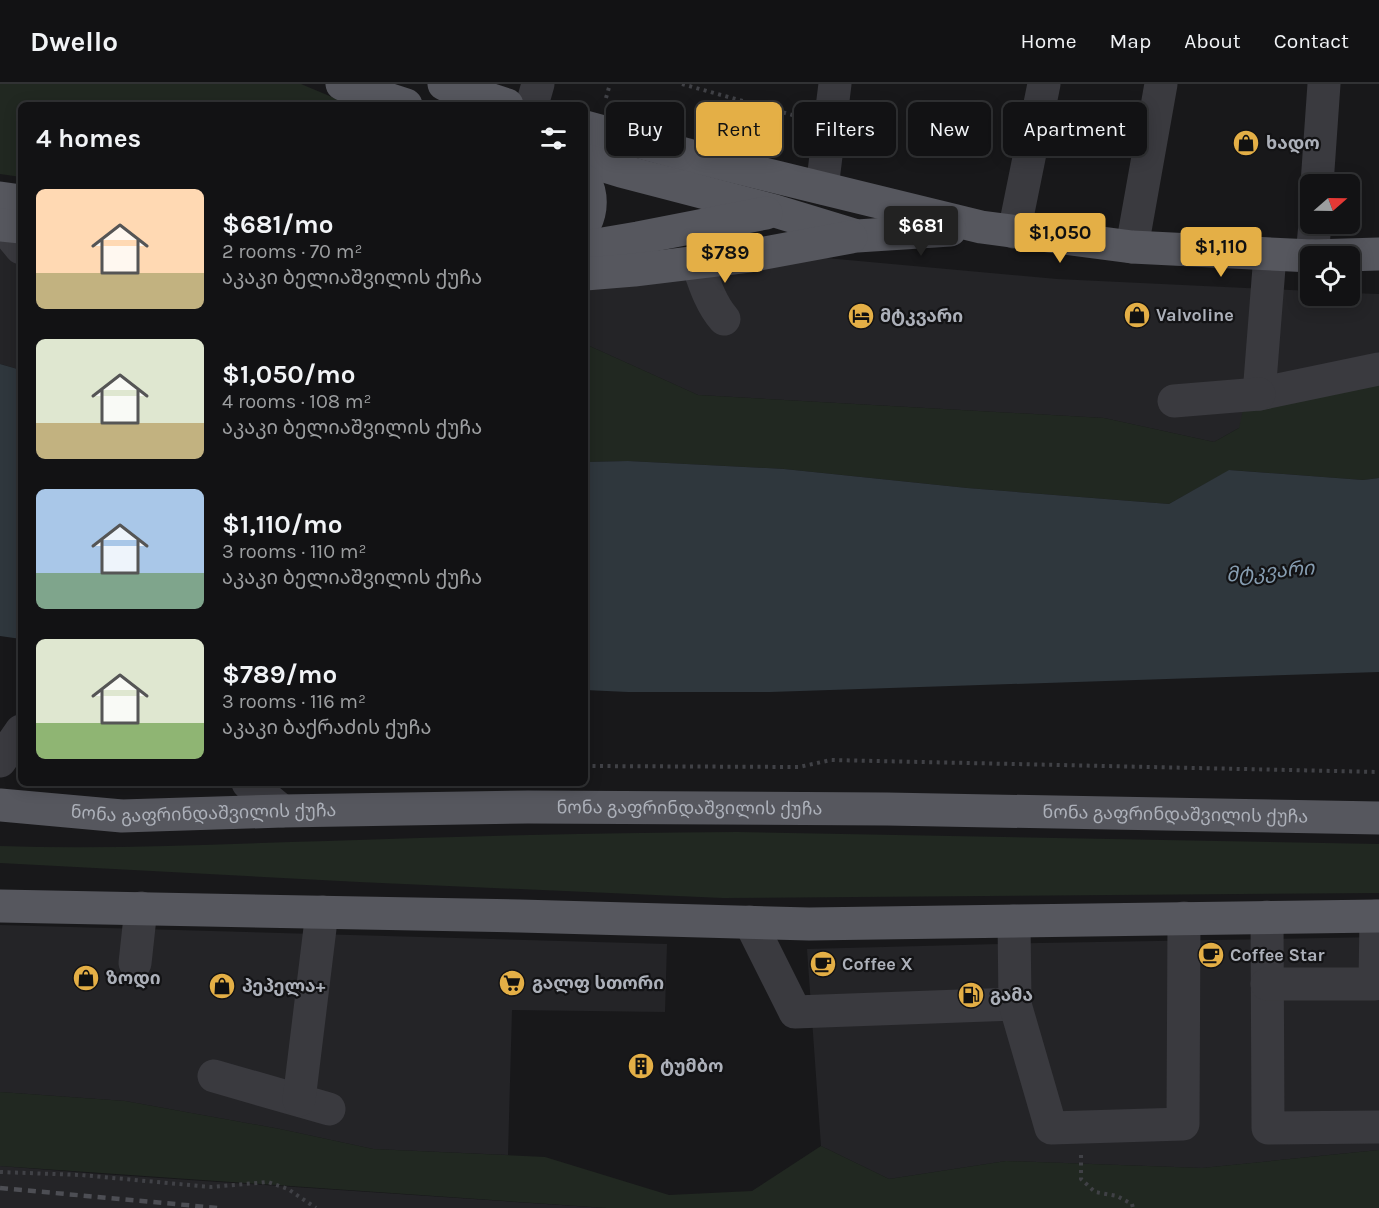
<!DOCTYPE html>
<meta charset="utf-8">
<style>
body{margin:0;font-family:Karla,"Noto Sans Georgian",sans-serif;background:#1b1b1d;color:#f1f3f6;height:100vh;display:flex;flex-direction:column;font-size:22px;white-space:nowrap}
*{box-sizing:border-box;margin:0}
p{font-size:20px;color:#9c9ea0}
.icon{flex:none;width:33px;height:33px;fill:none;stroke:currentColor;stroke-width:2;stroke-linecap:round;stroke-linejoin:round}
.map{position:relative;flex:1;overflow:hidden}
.panel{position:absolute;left:18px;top:18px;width:570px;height:684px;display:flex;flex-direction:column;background:#121214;border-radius:9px;box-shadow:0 3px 15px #0003,0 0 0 2px #313234}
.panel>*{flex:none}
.guide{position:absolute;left:606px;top:18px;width:570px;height:54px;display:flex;gap:12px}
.needle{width:39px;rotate:70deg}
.controls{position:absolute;left:1300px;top:90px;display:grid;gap:12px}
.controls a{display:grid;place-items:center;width:60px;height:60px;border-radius:9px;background:#121214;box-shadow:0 3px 15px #0003,0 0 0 2px #313234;font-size:30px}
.price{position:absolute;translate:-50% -51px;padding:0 14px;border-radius:6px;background:#e4af46;color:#111;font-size:20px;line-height:39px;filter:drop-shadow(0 2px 3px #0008)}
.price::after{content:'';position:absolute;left:50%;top:36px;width:18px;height:14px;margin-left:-9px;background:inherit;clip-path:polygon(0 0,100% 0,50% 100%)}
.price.current{background:#222;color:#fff}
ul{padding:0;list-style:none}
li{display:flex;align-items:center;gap:18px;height:150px;padding:0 18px}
li span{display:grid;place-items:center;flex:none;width:168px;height:120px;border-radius:9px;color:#555}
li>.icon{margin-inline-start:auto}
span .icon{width:72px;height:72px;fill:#fffc;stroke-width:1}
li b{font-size:26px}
h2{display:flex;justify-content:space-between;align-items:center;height:72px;padding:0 18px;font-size:26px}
.chip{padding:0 21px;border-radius:9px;background:#121214;box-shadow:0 3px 15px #0003,0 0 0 2px #313234;font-size:21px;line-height:54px}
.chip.current{background:#e4af46;color:#111}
header{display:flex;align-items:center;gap:36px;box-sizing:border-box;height:84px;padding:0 30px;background:#121214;border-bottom:2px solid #313234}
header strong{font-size:28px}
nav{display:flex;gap:33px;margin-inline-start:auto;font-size:21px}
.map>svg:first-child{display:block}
</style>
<header>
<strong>Dwello</strong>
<nav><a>Home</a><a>Map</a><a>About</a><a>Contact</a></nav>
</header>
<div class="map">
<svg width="1379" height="1124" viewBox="0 0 1379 1124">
<rect width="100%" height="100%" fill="#18181a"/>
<!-- built -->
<g fill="#242427">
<path d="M 0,157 L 21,159 L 21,286 L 0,280 Z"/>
<path d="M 826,174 L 1057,195 L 1311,207 L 1311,212 L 1350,212 L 1350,209 L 1379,210 L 1379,300 L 1239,344 L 1214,358 L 1104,334 L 698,311 L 585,260 L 585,205 Z"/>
<path d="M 0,841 L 667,860 L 665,928 L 512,926 L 508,1071 L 373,1065 L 280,1045 L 125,1017 L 0,1008 Z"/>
<path d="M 1379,853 L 1379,1066 L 1202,1084 L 1006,1077 L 889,1095 L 821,1062 L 807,865 L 1040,859 Z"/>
<path d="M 0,1082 L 101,1090 L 606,1124 L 0,1124 Z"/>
</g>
<!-- green -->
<g fill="#212821">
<path d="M 0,0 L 301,0 L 351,21 L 21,21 L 21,93 L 0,90 Z"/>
<path d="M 585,260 L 698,311 L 1104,334 L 1214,358 L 1239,344 L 1243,326 L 1379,300 L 1379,394 L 1363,396 L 1230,386 L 1169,420 L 967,404 L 784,385 L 628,377 L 585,378 Z"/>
<path d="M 737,748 L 1379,760 L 1379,809 L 723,814 L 359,798 L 0,779 L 0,762 C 109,766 218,760 327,757 C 464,752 600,749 737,748 Z"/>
<path d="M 0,1008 L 125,1017 L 280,1045 L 373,1065 L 545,1073 L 669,1111 L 752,1107 L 821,1062 L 889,1095 L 1006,1077 L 1202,1084 L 1379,1066 L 1379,1124 L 606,1124 L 0,1082 Z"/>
</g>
<!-- water -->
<g fill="#2f373d">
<path d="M 0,280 L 21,286 L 21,555 L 0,552 Z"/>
<path d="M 628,377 L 784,385 L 967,404 L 1169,420 L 1229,386 L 1363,396 L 1379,394 L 1379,588 L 770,608 L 628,608 L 585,606 L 585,378 Z"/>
</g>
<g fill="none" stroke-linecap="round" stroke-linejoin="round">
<!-- path -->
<g stroke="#404146" stroke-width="4" stroke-dasharray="3 4.5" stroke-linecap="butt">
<path d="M 682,0 L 803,34"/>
<path d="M 606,14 L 610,0"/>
<path d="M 749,55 L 755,20"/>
<path d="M 585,682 L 799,683 L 831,676 L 1379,688"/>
<path d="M 1081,1071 L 1081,1095 L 1095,1108 L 1117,1112 L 1132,1120 L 1133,1124"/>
<path d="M 0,1088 L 81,1091 L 211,1103 L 268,1098 L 288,1105 L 316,1124"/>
</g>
<!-- minor -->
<g stroke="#3a3a3f" stroke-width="33">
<path d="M 532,21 L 538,0"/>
<path d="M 1317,100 L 1324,0"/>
<path d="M 822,104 L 835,0"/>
<path d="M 2,141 L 21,164"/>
<path d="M 1014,148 L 1044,0"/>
<path d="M 1132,163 L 1161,0"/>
<path d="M 1270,171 L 1259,310 L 1379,285"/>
<path d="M 1312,172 L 1315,140"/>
<path d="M 697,178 C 704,198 710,219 724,235"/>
<path d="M 1174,317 L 1259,310"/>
<path d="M 0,677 L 21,647"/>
<path d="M 248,699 L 282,727"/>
<path d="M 1267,833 L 1268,1044 L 1379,1043"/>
<path d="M 750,838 L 795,928 L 1015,920 L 1014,837"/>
<path d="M 135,879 L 141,824"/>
<path d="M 1267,900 L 1375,900 L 1376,832"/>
<path d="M 1015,920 L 1051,1044 L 1183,1040 L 1184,834"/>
<path d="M 214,992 L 329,1025"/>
<path d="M 299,1016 L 322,828"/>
</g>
<!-- major -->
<g stroke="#56575e" stroke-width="33">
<path d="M 342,0 L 406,21"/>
<path d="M 444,0 L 507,21"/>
<path d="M 585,43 L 695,73 L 981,143 L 1132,163 L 1312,172"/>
<path d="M 585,76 L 621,87 L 775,127 L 857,152 L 950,146"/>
<path d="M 585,97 C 592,110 592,126 585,140"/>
<path d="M 0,114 L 21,117"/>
<path d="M 0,141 L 21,143"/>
<path d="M 585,163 L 638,154 L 766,129"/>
<path d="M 1312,172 L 1379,170"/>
<path d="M 585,190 L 634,186 L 749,172 L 851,153"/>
<path id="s1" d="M 0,721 L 122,732 L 282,727 L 528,723 L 887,725 L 1379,734"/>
<path d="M 0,822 L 520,832 L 809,840 L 1379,832"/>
</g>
<!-- rail -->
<path stroke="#4d4e54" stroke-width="4.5" stroke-dasharray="8 6" stroke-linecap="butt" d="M 0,1104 L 218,1124"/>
</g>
<!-- icons -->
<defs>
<symbol id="shop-disc" viewBox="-11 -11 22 22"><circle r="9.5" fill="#e4af46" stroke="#131315"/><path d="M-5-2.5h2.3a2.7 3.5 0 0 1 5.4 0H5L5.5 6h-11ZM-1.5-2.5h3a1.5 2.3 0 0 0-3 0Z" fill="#111"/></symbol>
<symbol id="hotel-disc" viewBox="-11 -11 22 22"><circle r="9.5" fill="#e4af46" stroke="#131315"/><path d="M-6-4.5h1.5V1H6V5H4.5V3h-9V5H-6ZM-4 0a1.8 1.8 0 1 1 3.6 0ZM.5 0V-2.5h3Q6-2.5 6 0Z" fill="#111"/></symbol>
<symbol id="cafe-disc" viewBox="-11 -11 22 22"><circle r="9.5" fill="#e4af46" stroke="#131315"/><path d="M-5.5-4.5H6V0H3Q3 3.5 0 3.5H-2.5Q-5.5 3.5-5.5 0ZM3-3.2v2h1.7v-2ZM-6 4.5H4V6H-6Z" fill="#111"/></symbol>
<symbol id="supermarket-disc" viewBox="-11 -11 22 22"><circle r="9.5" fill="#e4af46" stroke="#131315"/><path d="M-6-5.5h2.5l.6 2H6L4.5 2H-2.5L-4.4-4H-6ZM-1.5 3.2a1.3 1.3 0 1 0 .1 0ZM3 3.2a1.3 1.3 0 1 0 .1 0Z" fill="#111"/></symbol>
<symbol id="fuel-disc" viewBox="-11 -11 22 22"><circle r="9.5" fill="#e4af46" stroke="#131315"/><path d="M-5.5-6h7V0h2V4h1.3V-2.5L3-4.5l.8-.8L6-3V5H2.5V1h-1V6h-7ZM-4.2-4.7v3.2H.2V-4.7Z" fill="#111"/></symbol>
<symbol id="building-disc" viewBox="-11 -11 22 22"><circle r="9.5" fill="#e4af46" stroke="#131315"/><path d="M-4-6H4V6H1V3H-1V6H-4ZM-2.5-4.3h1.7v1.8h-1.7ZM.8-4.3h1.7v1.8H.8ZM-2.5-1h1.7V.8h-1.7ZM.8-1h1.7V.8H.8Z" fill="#111"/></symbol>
</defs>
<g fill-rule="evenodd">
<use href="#shop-disc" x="1231" y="44" width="30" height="30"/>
<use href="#shop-disc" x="1122" y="216" width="30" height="30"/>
<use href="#hotel-disc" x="846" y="217" width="30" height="30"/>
<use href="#cafe-disc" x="1196" y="856" width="30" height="30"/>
<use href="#cafe-disc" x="808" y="865" width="30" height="30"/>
<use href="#shop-disc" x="71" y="879" width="30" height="30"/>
<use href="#supermarket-disc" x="497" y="884" width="30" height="30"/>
<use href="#shop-disc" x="207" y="887" width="30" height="30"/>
<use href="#fuel-disc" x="956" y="896" width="30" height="30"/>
<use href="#building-disc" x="626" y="967" width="30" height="30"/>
</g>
<g text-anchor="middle" stroke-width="4.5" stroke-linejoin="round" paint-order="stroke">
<!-- poi labels -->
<g font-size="18" font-weight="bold" fill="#acb0b9" stroke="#131315" text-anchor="start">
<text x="1266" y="65">ხადო</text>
<text x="1156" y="237">Valvoline</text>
<text x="880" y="238">მტკვარი</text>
<text x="1230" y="877">Coffee Star</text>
<text x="842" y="886">Coffee X</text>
<text x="106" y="900">ზოდი</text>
<text x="532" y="905">გალფ სთორი</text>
<text x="242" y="908">პეპელა+</text>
<text x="990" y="917">გამა</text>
<text x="660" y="988">ტუმბო</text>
</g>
<!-- street labels -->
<g font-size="18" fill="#acb0b9" stroke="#131315">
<text dy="6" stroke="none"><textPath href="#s1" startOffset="690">ნონა გაფრინდაშვილის ქუჩა</textPath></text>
<text dy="6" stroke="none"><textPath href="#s1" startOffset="204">ნონა გაფრინდაშვილის ქუჩა</textPath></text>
<text dy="6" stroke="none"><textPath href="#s1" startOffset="1176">ნონა გაფრინდაშვილის ქუჩა</textPath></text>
</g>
<!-- water labels -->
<g font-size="20" font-style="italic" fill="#869db1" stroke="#131315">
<text transform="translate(1270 487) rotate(-5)" y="7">მტკვარი</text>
</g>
</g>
</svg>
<div class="controls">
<a><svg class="needle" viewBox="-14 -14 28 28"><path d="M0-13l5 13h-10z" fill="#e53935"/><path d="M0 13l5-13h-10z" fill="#9c9ea0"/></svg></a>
<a><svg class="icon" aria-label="locate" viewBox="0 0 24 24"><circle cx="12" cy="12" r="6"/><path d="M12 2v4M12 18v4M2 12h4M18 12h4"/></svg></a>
</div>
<b class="price current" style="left:921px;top:173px">$681</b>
<b class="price" style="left:1060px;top:180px">$1,050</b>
<b class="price" style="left:1221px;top:194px">$1,110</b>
<b class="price" style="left:725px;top:200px">$789</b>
<div class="guide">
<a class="chip">Buy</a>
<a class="chip current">Rent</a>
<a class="chip">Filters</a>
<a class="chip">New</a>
<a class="chip">Apartment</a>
</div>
<section class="panel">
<h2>4 homes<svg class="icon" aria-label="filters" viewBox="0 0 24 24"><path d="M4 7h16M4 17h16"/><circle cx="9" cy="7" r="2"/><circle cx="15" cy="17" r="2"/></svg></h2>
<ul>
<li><span style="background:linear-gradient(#ffd9b3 70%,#c2b280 0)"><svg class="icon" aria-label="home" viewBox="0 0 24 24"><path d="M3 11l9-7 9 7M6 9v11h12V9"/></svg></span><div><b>$681/mo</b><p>2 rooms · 70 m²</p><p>აკაკი ბელიაშვილის ქუჩა</p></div></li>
<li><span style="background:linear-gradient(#dfe7d0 70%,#c2b280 0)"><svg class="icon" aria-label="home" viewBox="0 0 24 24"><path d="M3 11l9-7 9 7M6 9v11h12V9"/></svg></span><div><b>$1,050/mo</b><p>4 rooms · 108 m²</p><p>აკაკი ბელიაშვილის ქუჩა</p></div></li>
<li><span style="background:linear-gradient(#a9c7e8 70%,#7fa58c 0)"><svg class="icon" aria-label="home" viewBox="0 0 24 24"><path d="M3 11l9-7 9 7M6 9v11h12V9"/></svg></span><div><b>$1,110/mo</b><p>3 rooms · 110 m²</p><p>აკაკი ბელიაშვილის ქუჩა</p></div></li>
<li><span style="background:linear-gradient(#dfe7d0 70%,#8fb573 0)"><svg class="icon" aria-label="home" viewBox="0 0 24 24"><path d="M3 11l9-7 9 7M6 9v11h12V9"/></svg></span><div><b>$789/mo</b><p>3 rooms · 116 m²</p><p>აკაკი ბაქრაძის ქუჩა</p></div></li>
</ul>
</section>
</div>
